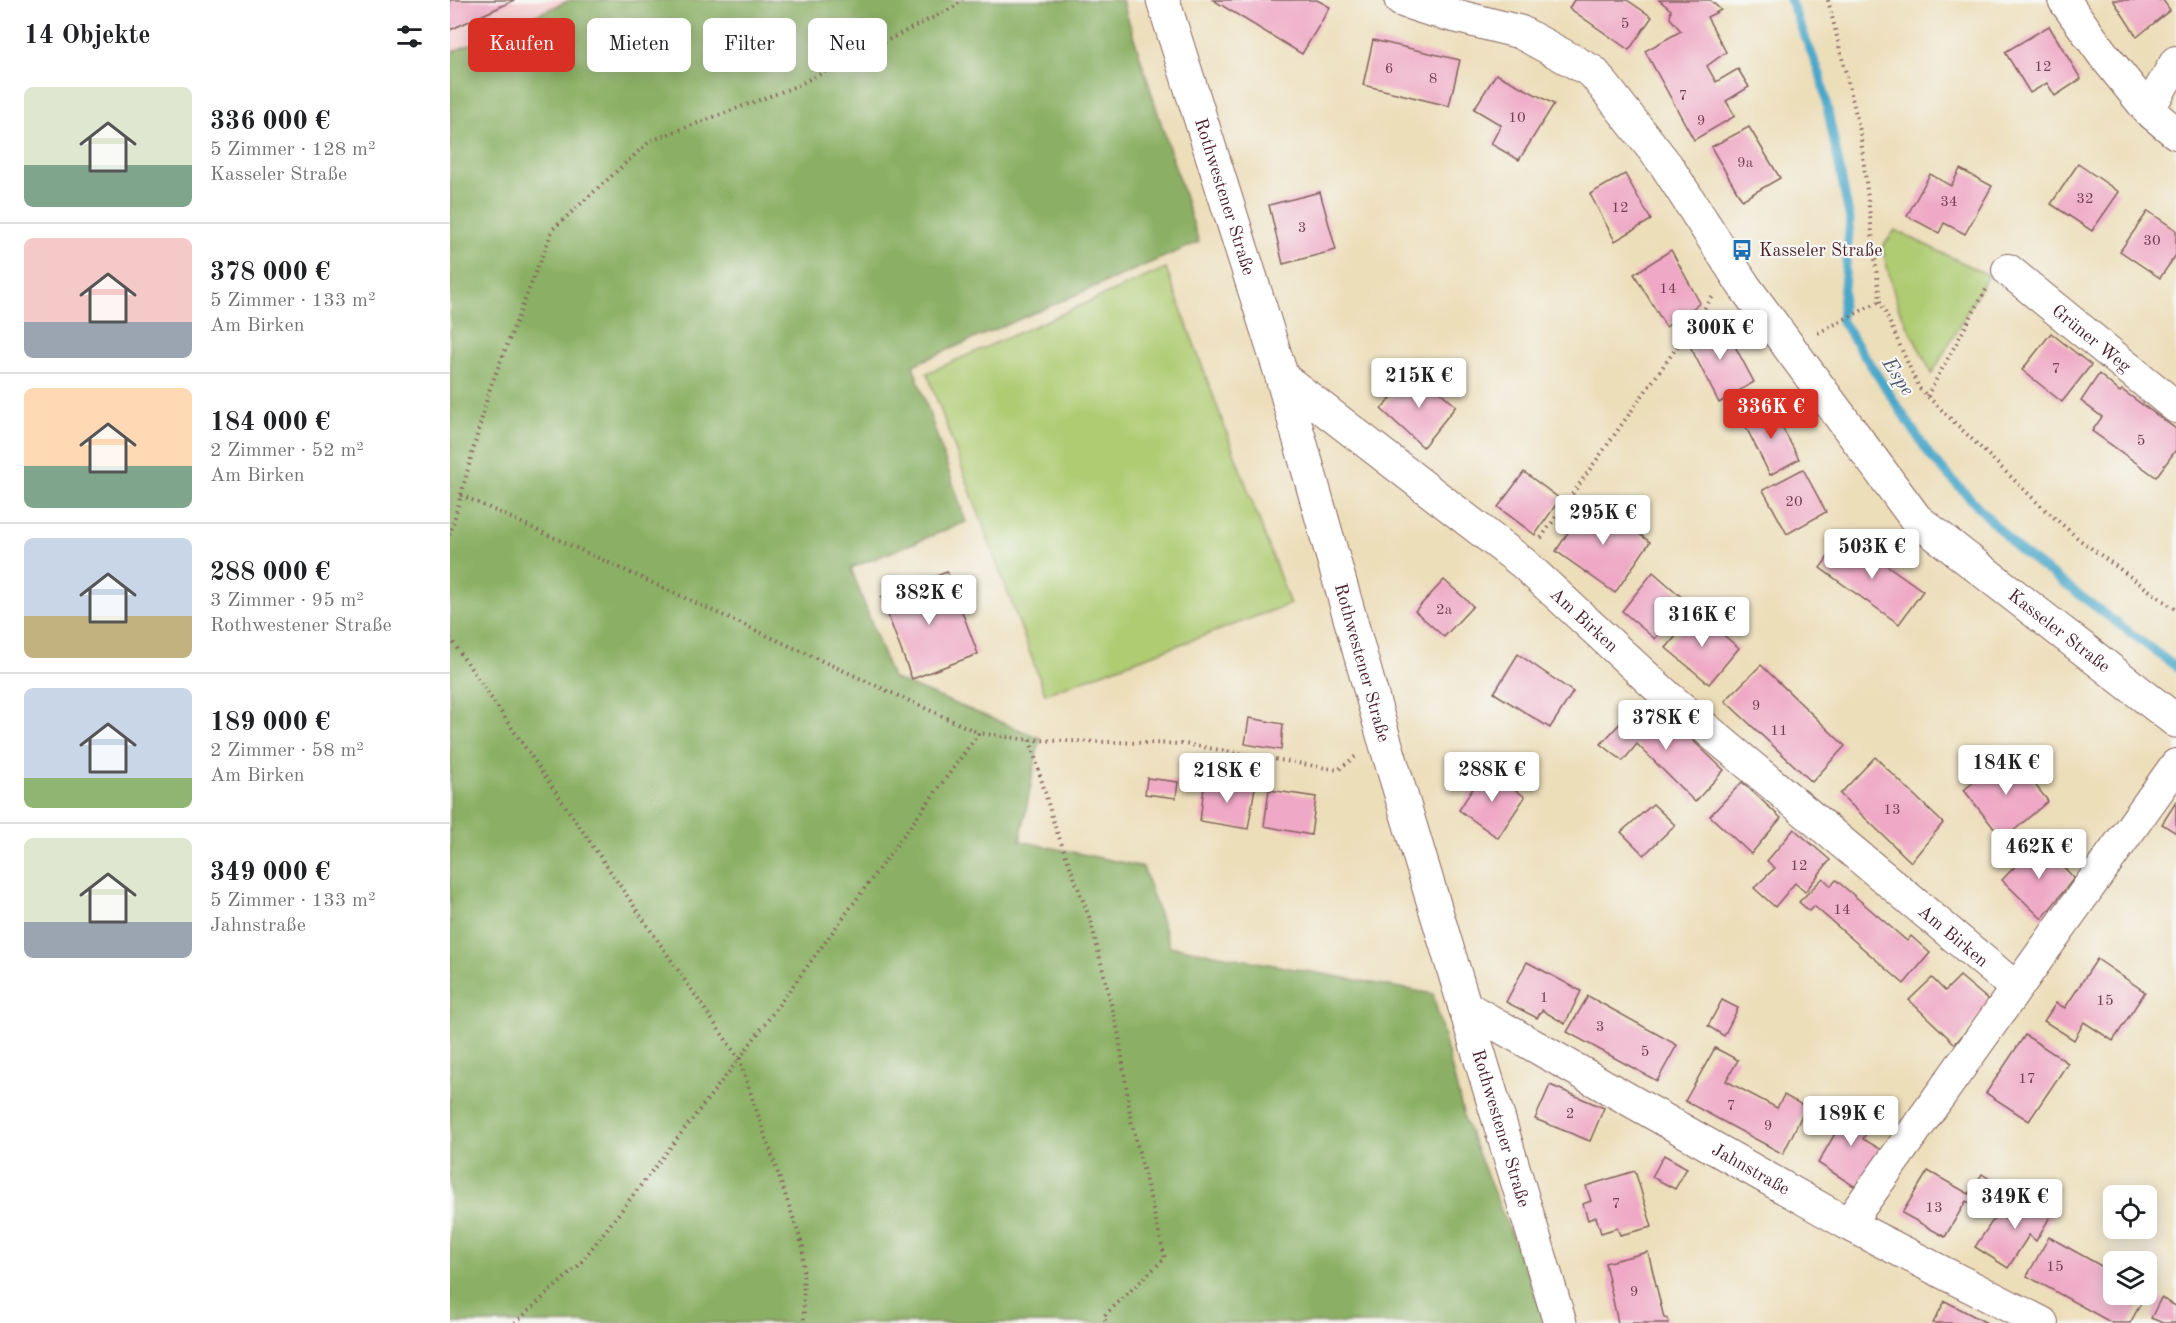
<!DOCTYPE html>
<html lang="de">
<meta charset="utf-8">
<style>
body{margin:0;font-family:"Old Standard TT",serif;background:#f6f6f6;color:#202124;height:100vh;display:flex;flex-direction:column;font-size:22px;white-space:nowrap}
*{box-sizing:border-box;margin:0}
p{font-size:20px;color:#757577}
.icon{flex:none;width:33px;height:33px;fill:none;stroke:currentColor;stroke-width:2;stroke-linecap:round;stroke-linejoin:round}
.map{position:relative;flex:1;overflow:hidden}
.sheet{display:flex;flex-direction:column;background:#fff;width:450px}
.sheet>*{flex:none}
.hud{position:absolute;left:18px;top:18px;width:570px;height:54px;display:flex;gap:12px}
.buttons{position:absolute;left:1653px;top:1185px;display:grid;gap:12px}
.buttons a{display:grid;place-items:center;width:54px;height:54px;border-radius:9px;background:#fff;box-shadow:0 3px 15px #0003;font-size:30px}
.price{position:absolute;translate:-50% -51px;padding:0 14px;border-radius:6px;background:#fff;color:#222;font-size:20px;line-height:39px;filter:drop-shadow(0 2px 3px #0008)}
.price::after{content:'';position:absolute;left:50%;top:36px;width:18px;height:14px;margin-left:-9px;background:inherit;clip-path:polygon(0 0,100% 0,50% 100%)}
.price.on{background:#d93025;color:#fff}
ul{padding:0;list-style:none}
li{display:flex;align-items:center;gap:18px;height:150px;padding:0 24px}
li+li{border-top:2px solid #e0e0e0}
li span{display:grid;place-items:center;flex:none;width:168px;height:120px;border-radius:9px;color:#555}
li>.icon{margin-inline-start:auto}
span .icon{width:72px;height:72px;fill:#fffc;stroke-width:1}
li b{font-size:26px}
h2{display:flex;justify-content:space-between;align-items:center;height:72px;padding:0 24px;font-size:26px}
.tag{padding:0 21px;border-radius:9px;background:#fff;box-shadow:0 3px 15px #0003;font-size:21px;line-height:54px}
.tag.on{background:#d93025;color:#fff}
main{display:flex;flex:1;min-height:0}
.map>svg:first-child{display:block}
</style>
<main>
<section class="sheet">
<h2>14 Objekte<svg class="icon" aria-label="filters" viewBox="0 0 24 24"><path d="M4 7h16M4 17h16"/><circle cx="9" cy="7" r="2"/><circle cx="15" cy="17" r="2"/></svg></h2>
<ul>
<li><span style="background:linear-gradient(#dfe7d0 65%,#7fa58c 0)"><svg class="icon" aria-label="home" viewBox="0 0 24 24"><path d="M3 11l9-7 9 7M6 9v11h12V9"/></svg></span><div><b>336 000 €</b><p>5 Zimmer · 128 m²</p><p>Kasseler Straße</p></div></li>
<li><span style="background:linear-gradient(#f6c9c9 70%,#9aa5b1 0)"><svg class="icon" aria-label="home" viewBox="0 0 24 24"><path d="M3 11l9-7 9 7M6 9v11h12V9"/></svg></span><div><b>378 000 €</b><p>5 Zimmer · 133 m²</p><p>Am Birken</p></div></li>
<li><span style="background:linear-gradient(#ffd9b3 65%,#7fa58c 0)"><svg class="icon" aria-label="home" viewBox="0 0 24 24"><path d="M3 11l9-7 9 7M6 9v11h12V9"/></svg></span><div><b>184 000 €</b><p>2 Zimmer · 52 m²</p><p>Am Birken</p></div></li>
<li><span style="background:linear-gradient(#c9d6e8 65%,#c2b280 0)"><svg class="icon" aria-label="home" viewBox="0 0 24 24"><path d="M3 11l9-7 9 7M6 9v11h12V9"/></svg></span><div><b>288 000 €</b><p>3 Zimmer · 95 m²</p><p>Rothwestener Straße</p></div></li>
<li><span style="background:linear-gradient(#c9d6e8 75%,#8fb573 0)"><svg class="icon" aria-label="home" viewBox="0 0 24 24"><path d="M3 11l9-7 9 7M6 9v11h12V9"/></svg></span><div><b>189 000 €</b><p>2 Zimmer · 58 m²</p><p>Am Birken</p></div></li>
<li><span style="background:linear-gradient(#dfe7d0 70%,#9aa5b1 0)"><svg class="icon" aria-label="home" viewBox="0 0 24 24"><path d="M3 11l9-7 9 7M6 9v11h12V9"/></svg></span><div><b>349 000 €</b><p>5 Zimmer · 133 m²</p><p>Jahnstraße</p></div></li>
</ul>
</section>
<div class="map">
<svg width="1726" height="1323" viewBox="0 0 1726 1323">
<rect width="100%" height="100%" fill="#f6f6f2"/>
<filter id="ink" filterUnits="userSpaceOnUse"><feTurbulence type="fractalNoise" baseFrequency=".0167" numOctaves="2"/><feDisplacementMap in="SourceGraphic" scale="12" xChannelSelector="R" yChannelSelector="G"/><feConvolveMatrix kernelMatrix="1 2 1 2 8 2 1 2 1" color-interpolation-filters="sRGB"/></filter>
<filter id="wash" filterUnits="userSpaceOnUse"><feTurbulence type="fractalNoise" baseFrequency=".008" numOctaves="4" result="noise"/><feDisplacementMap in="SourceGraphic" scale="24" xChannelSelector="R" yChannelSelector="G"/><feGaussianBlur stdDeviation="1.35" result="paint"/><feColorMatrix in="noise" values="0 0 0 0 0 0 0 0 0 0 0 0 0 0 0 0 0 1.4 0 .05"/><feComposite in="paint" operator="in"/></filter>
<g filter="url(#wash)">
<rect width="100%" height="100%" fill="#eddeba"/>
<!-- built -->
<path fill="#f7cfd1" d="M 0,0 L 120,0 L 0,53 Z"/>
<!-- green -->
<g fill="#afcc73" stroke="#7c764f" stroke-width="1.5">
<path d="M 1445,230 L 1538,275 L 1482,374 L 1448,307 L 1432,248 Z"/>
<path d="M 716,268 L 840,604 L 595,694 L 477,373 Z"/>
</g>
<!-- forest -->
<path fill="#8bb065" stroke="#6a6848" stroke-width="1.5" d="M 120,0 L 672,0 L 749,242 L 463,365 L 516,522 L 401,568 L 442,678 L 590,738 L 570,841 L 693,867 L 720,946 L 983,994 L 1015,1121 L 1097,1323 L 0,1323 L 0,53 Z"/>
<g fill="none" stroke-linecap="round" stroke-linejoin="round">
<!-- stream -->
<path stroke="#4aa7c9" stroke-width="9" d="M 1340,0 L 1371,77 L 1400,220 L 1391,320 L 1481,457 L 1568,549 L 1726,667"/>
</g>
<g id="blocks">
<!-- building -->
<g fill="#efa8c5">
<path d="M 0,0 L 65,0 L 0,30 Z"/>
<path d="M 763,0 L 867,0 L 880,7 L 852,54 Z"/>
<path d="M 1124,0 L 1177,0 L 1202,17 L 1179,50 L 1119,8 Z"/>
<path d="M 1209,0 L 1260,0 L 1271,10 L 1257,17 L 1276,52 L 1257,66 L 1266,82 L 1288,69 L 1299,87 L 1276,101 L 1285,116 L 1244,140 L 1195,51 L 1231,31 L 1220,18 L 1221,10 Z"/>
<path d="M 1663,0 L 1713,0 L 1720,10 L 1687,37 Z"/>
<path d="M 1599,26 L 1631,79 L 1605,96 L 1597,83 L 1580,93 L 1555,52 Z"/>
<path d="M 923,40 L 1010,60 L 999,106 L 913,85 Z"/>
<path d="M 1046,74 L 1104,104 L 1069,160 L 1041,144 L 1051,125 L 1024,109 Z"/>
<path d="M 1299,127 L 1330,178 L 1292,200 L 1261,147 Z"/>
<path d="M 1628,164 L 1669,192 L 1642,231 L 1601,204 Z"/>
<path d="M 1510,169 L 1542,186 L 1515,234 L 1494,223 L 1489,233 L 1457,216 L 1480,174 L 1501,186 Z"/>
<path d="M 1175,174 L 1201,220 L 1165,241 L 1140,194 Z"/>
<path d="M 870,192 L 886,250 L 833,264 L 819,205 Z"/>
<path d="M 1698,211 L 1726,230 L 1726,255 L 1710,278 L 1670,251 Z"/>
<path d="M 1221,250 L 1250,303 L 1216,327 L 1184,274 Z"/>
<path d="M 1271,320 L 1304,382 L 1269,403 L 1237,340 Z"/>
<path d="M 1601,333 L 1641,365 L 1612,402 L 1572,370 Z"/>
<path d="M 966,371 L 1006,406 L 973,447 L 931,409 Z"/>
<path d="M 1649,374 L 1670,392 L 1672,390 L 1726,429 L 1726,450 L 1706,477 L 1642,431 L 1652,417 L 1631,401 Z"/>
<path d="M 1321,406 L 1349,459 L 1320,475 L 1293,421 Z"/>
<path d="M 1353,469 L 1376,512 L 1337,534 L 1313,490 Z"/>
<path d="M 1074,472 L 1110,499 L 1085,535 L 1048,507 Z"/>
<path d="M 1140,498 L 1200,542 L 1165,593 L 1106,551 Z"/>
<path d="M 1394,535 L 1473,591 L 1449,624 L 1370,568 Z"/>
<path d="M 497,572 L 528,654 L 462,679 L 431,597 Z"/>
<path d="M 1203,572 L 1234,599 L 1205,639 L 1172,611 Z"/>
<path d="M 994,580 L 1023,606 L 994,637 L 965,611 Z"/>
<path d="M 1246,612 L 1289,648 L 1259,684 L 1216,648 Z"/>
<path d="M 1068,654 L 1123,692 L 1100,728 L 1044,693 Z"/>
<path d="M 1311,665 L 1395,746 L 1362,782 L 1275,701 Z"/>
<path d="M 1186,706 L 1204,725 L 1214,713 L 1274,770 L 1245,802 L 1187,744 L 1173,761 L 1151,744 Z"/>
<path d="M 799,718 L 833,724 L 831,750 L 795,744 Z"/>
<path d="M 1559,752 L 1598,801 L 1553,840 L 1514,790 Z"/>
<path d="M 1425,757 L 1493,823 L 1461,862 L 1390,794 Z"/>
<path d="M 1036,768 L 1075,797 L 1048,838 L 1009,810 Z"/>
<path d="M 697,778 L 728,782 L 726,798 L 695,794 Z"/>
<path d="M 755,779 L 805,787 L 798,829 L 750,821 Z"/>
<path d="M 1292,782 L 1331,818 L 1301,854 L 1260,816 Z"/>
<path d="M 819,790 L 866,797 L 861,835 L 814,826 Z"/>
<path d="M 1726,802 L 1726,833 L 1712,824 Z"/>
<path d="M 1203,804 L 1225,825 L 1194,855 L 1171,832 Z"/>
<path d="M 1344,829 L 1380,860 L 1355,892 L 1345,883 L 1325,907 L 1304,888 L 1325,868 L 1317,861 Z"/>
<path d="M 1589,841 L 1624,878 L 1592,919 L 1552,880 Z"/>
<path d="M 1373,878 L 1381,886 L 1386,880 L 1457,941 L 1461,936 L 1480,953 L 1454,984 L 1364,906 L 1359,911 L 1349,902 Z"/>
<path d="M 1647,959 L 1695,992 L 1663,1041 L 1634,1022 L 1624,1040 L 1594,1021 L 1606,1003 L 1615,1008 Z"/>
<path d="M 1077,962 L 1131,991 L 1115,1024 L 1092,1010 L 1087,1018 L 1056,1002 Z"/>
<path d="M 1510,976 L 1541,1002 L 1505,1044 L 1459,1000 L 1482,978 L 1495,991 Z"/>
<path d="M 1138,996 L 1227,1045 L 1207,1081 L 1117,1032 Z"/>
<path d="M 1272,1000 L 1288,1008 L 1274,1036 L 1258,1026 Z"/>
<path d="M 1575,1035 L 1618,1063 L 1579,1121 L 1536,1093 Z"/>
<path d="M 1265,1048 L 1288,1060 L 1276,1081 L 1327,1108 L 1334,1095 L 1356,1107 L 1333,1154 L 1235,1101 Z"/>
<path d="M 1100,1085 L 1154,1108 L 1140,1141 L 1085,1119 Z"/>
<path d="M 1394,1102 L 1423,1119 L 1413,1139 L 1432,1150 L 1407,1188 L 1368,1163 L 1390,1125 L 1384,1121 Z"/>
<path d="M 1214,1155 L 1237,1168 L 1225,1189 L 1202,1177 Z"/>
<path d="M 1185,1171 L 1202,1227 L 1170,1235 L 1167,1228 L 1151,1233 L 1146,1217 L 1138,1220 L 1133,1204 L 1141,1201 L 1136,1186 Z"/>
<path d="M 1478,1171 L 1519,1194 L 1532,1174 L 1553,1188 L 1536,1214 L 1516,1201 L 1495,1237 L 1452,1213 Z"/>
<path d="M 1572,1192 L 1604,1210 L 1586,1241 L 1579,1235 L 1558,1268 L 1525,1247 L 1547,1214 L 1556,1220 Z"/>
<path d="M 1599,1237 L 1664,1273 L 1664,1294 L 1696,1294 L 1680,1323 L 1662,1323 L 1577,1276 Z"/>
<path d="M 1198,1252 L 1214,1318 L 1218,1319 L 1219,1323 L 1168,1323 L 1155,1263 Z"/>
<path d="M 1711,1298 L 1726,1306 L 1726,1323 L 1713,1323 L 1701,1318 Z"/>
<path d="M 1495,1301 L 1537,1323 L 1483,1323 Z"/>
</g>
</g>
</g>
<g filter="url(#ink)">
<use href="#blocks" fill-opacity="0" stroke="#83625d" stroke-width="1.5"/>
<g fill="none" stroke-linecap="round" stroke-linejoin="round">
<defs>
<g id="minor">
<path d="M 1614,0 L 1652,53 L 1698,110 L 1726,133"/>
<path d="M 1698,110 L 1726,62"/>
<path id="s1" d="M 1558,270 L 1726,407"/>
<path id="s2" d="M 832,377 L 1073,563 L 1217,696 L 1566,988"/>
<path id="s3" d="M 1014,1006 L 1398,1224 L 1592,1323"/>
<path d="M 1398,1224 L 1726,765"/>
</g>
<g id="tertiary">
<path id="s4" d="M 951,0 L 982,10 L 1070,32 L 1143,72 L 1216,165 L 1294,286 L 1466,519 L 1726,721"/>
</g>
<g id="secondary">
<path id="s5" d="M 713,0 L 832,377 L 933,735 L 1110,1323"/>
</g>
</defs>
<!-- minor casing -->
<use href="#minor" stroke="#83625d" stroke-width="34"/>
<!-- tertiary casing -->
<use href="#tertiary" stroke="#83625d" stroke-width="35"/>
<!-- secondary casing -->
<use href="#secondary" stroke="#83625d" stroke-width="35"/>
<!-- path -->
<g stroke="#83625d" stroke-width="4" stroke-dasharray="1.5 4.5" stroke-linecap="butt">
<path d="M 1378,0 L 1410,131 L 1430,301 L 1469,388 L 1592,507 L 1630,540 L 1726,610"/>
<path d="M 1368,333 L 1430,301"/>
<path d="M 1477,396 L 1537,288"/>
<path d="M 11,495 L 529,733"/>
<path d="M 0,535 L 40,388 L 103,229 L 200,141 L 344,87 L 506,6 L 513,0"/>
<path d="M 1091,538 L 1264,295"/>
<path d="M 0,638 L 289,1059 L 353,1247 L 354,1323"/>
<path d="M 580,740 L 604,824 L 641,922 L 669,1036 L 681,1120 L 715,1258 L 654,1316 L 656,1323"/>
<path d="M 65,1323 L 128,1266 L 289,1059 L 529,733 L 580,740 L 735,744 L 888,770 L 906,756"/>
</g>
<!-- minor -->
<use href="#minor" stroke="#fff" stroke-width="32"/>
<!-- tertiary -->
<use href="#tertiary" stroke="#fff" stroke-width="33"/>
<!-- secondary -->
<use href="#secondary" stroke="#fff" stroke-width="33"/>
</g>
</g>
<!-- icons -->
<defs>
<symbol id="bus-bare" viewBox="-9 -9 18 18"><path d="M-5-6H5V4H4V6H2V4H-2V6H-4V4H-5ZM-3.5-4V0h7V-4ZM-3.5 1.2v1.5H-2V1.2ZM2 1.2v1.5H3.5V1.2Z" fill="#1f6fb2" stroke="#f6f6f2" stroke-width="2.5" paint-order="stroke"/></symbol>
</defs>
<g fill-rule="evenodd">
<use href="#bus-bare" x="1277" y="235" width="30" height="30"/>
</g>
<g text-anchor="middle" stroke-width="4.5" stroke-linejoin="round" paint-order="stroke">
<!-- number labels -->
<g font-size="15" fill="#734152">
<text x="1175" y="28">5</text>
<text x="1593" y="71">12</text>
<text x="939" y="73">6</text>
<text x="983" y="83">8</text>
<text x="1233" y="100">7</text>
<text x="1067" y="122">10</text>
<text x="1251" y="125">9</text>
<text x="1295" y="167">9a</text>
<text x="1635" y="203">32</text>
<text x="1499" y="206">34</text>
<text x="1170" y="212">12</text>
<text x="852" y="232">3</text>
<text x="1702" y="245">30</text>
<text x="1218" y="293">14</text>
<text x="1606" y="373">7</text>
<text x="1691" y="445">5</text>
<text x="1344" y="506">20</text>
<text x="994" y="614">2a</text>
<text x="1306" y="710">9</text>
<text x="1329" y="735">11</text>
<text x="1442" y="814">13</text>
<text x="1349" y="870">12</text>
<text x="1392" y="914">14</text>
<text x="1094" y="1002">1</text>
<text x="1655" y="1005">15</text>
<text x="1150" y="1031">3</text>
<text x="1195" y="1056">5</text>
<text x="1577" y="1083">17</text>
<text x="1281" y="1110">7</text>
<text x="1120" y="1118">2</text>
<text x="1318" y="1130">9</text>
<text x="1166" y="1208">7</text>
<text x="1484" y="1212">13</text>
<text x="1605" y="1271">15</text>
<text x="1184" y="1296">9</text>
</g>
<!-- street labels -->
<g font-size="18" fill="#4a1f2b" stroke="#f6f6f2">
<text dy="6" stroke="none"><textPath href="#s5" startOffset="206">Rothwestener Straße</textPath></text>
<text dy="6" stroke="none"><textPath href="#s1" startOffset="108">Grüner Weg</textPath></text>
<text dy="6" stroke="none"><textPath href="#s2" startOffset="388">Am Birken</textPath></text>
<text dy="6" stroke="none"><textPath href="#s4" startOffset="940">Kasseler Straße</textPath></text>
<text dy="6" stroke="none"><textPath href="#s5" startOffset="692">Rothwestener Straße</textPath></text>
<text dy="6" stroke="none"><textPath href="#s2" startOffset="874">Am Birken</textPath></text>
<text dy="6" stroke="none"><textPath href="#s5" startOffset="1178">Rothwestener Straße</textPath></text>
<text dy="6" stroke="none"><textPath href="#s3" startOffset="330">Jahnstraße</textPath></text>
</g>
<!-- poi labels -->
<g font-size="18" fill="#4a1f2b" stroke="#f6f6f2" text-anchor="start">
<text x="1309" y="256">Kasseler Straße</text>
</g>
<!-- water labels -->
<g font-size="20" font-style="italic" fill="#4a556a" stroke="#f6f6f2">
<text transform="translate(1449 376) rotate(57)" y="7">Espe</text>
</g>
</g>
</svg>
<div class="buttons">
<a><svg class="icon" aria-label="locate" viewBox="0 0 24 24"><circle cx="12" cy="12" r="6"/><path d="M12 2v4M12 18v4M2 12h4M18 12h4"/></svg></a>
<a><svg class="icon" aria-label="layers" viewBox="0 0 24 24"><path d="M12 4l9 5-9 5-9-5zM3 14l9 5 9-5"/></svg></a>
</div>
<b class="price" style="left:1270px;top:361px">300K €</b>
<b class="price" style="left:969px;top:409px">215K €</b>
<b class="price on" style="left:1321px;top:440px">336K €</b>
<b class="price" style="left:1153px;top:546px">295K €</b>
<b class="price" style="left:1422px;top:580px">503K €</b>
<b class="price" style="left:479px;top:626px">382K €</b>
<b class="price" style="left:1252px;top:648px">316K €</b>
<b class="price" style="left:1216px;top:751px">378K €</b>
<b class="price" style="left:1556px;top:796px">184K €</b>
<b class="price" style="left:1042px;top:803px">288K €</b>
<b class="price" style="left:777px;top:804px">218K €</b>
<b class="price" style="left:1589px;top:880px">462K €</b>
<b class="price" style="left:1401px;top:1147px">189K €</b>
<b class="price" style="left:1565px;top:1230px">349K €</b>
<div class="hud">
<a class="tag on">Kaufen</a>
<a class="tag">Mieten</a>
<a class="tag">Filter</a>
<a class="tag">Neu</a>
</div>
</div>
</main>
